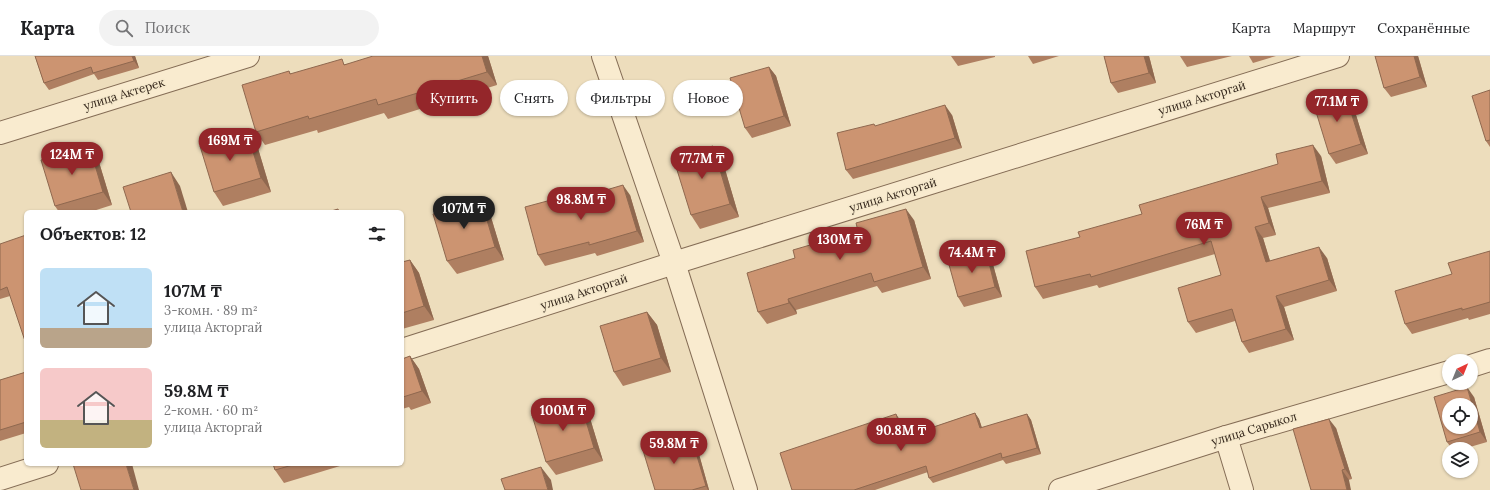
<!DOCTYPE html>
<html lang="ru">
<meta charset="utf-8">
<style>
body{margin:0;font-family:Lora,serif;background:#f2f2f2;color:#202124;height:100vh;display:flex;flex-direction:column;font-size:15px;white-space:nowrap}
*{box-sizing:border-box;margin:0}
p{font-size:13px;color:#757577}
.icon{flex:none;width:22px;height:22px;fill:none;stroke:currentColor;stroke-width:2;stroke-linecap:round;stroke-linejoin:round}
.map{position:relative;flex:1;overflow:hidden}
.side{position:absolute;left:24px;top:154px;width:380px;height:256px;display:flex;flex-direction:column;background:#fff;border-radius:6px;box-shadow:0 1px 3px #0004}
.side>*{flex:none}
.hud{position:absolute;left:416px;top:24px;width:380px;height:36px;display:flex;gap:8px}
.needle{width:26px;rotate:43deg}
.controls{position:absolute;left:1442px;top:298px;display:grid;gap:8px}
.controls a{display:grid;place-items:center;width:36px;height:36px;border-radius:50%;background:#fff;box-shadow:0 1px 3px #0004;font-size:20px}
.price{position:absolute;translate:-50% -34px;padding:0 9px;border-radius:14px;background:#94262a;color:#fff;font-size:13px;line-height:26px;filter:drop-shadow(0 1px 2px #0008)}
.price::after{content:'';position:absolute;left:50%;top:24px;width:12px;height:9px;margin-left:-6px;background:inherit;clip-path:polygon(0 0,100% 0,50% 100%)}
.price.active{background:#222;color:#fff}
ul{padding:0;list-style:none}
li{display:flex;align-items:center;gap:12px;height:100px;padding:0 16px}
li span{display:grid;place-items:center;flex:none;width:112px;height:80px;border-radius:6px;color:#555}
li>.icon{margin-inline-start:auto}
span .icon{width:48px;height:48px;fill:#fffc;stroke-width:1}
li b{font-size:17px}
h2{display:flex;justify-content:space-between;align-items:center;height:48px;padding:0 16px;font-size:17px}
.pill{padding:0 14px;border-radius:18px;background:#fff;box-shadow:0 1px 3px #0004;font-size:14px;line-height:36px}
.pill.active{background:#94262a;color:#fff}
header{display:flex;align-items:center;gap:24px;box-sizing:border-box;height:56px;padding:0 20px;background:#fff;border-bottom:1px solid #e0e0e0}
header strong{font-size:19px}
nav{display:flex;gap:22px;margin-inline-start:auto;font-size:14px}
.search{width:280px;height:36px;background:#f2f2f2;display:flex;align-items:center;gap:10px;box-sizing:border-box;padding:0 14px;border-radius:22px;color:#757577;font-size:15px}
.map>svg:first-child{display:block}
</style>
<header>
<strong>Карта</strong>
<div class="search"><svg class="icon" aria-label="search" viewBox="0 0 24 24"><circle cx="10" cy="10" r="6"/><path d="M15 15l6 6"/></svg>Поиск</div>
<nav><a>Карта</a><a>Маршрут</a><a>Сохранённые</a></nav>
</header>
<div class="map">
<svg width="1490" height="434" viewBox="0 0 1490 434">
<rect width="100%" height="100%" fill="#edddbc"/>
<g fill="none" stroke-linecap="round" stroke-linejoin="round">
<defs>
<g id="minor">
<path d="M 603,0 L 674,207 L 746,434"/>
<path d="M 0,77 L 248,0"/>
<path d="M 402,294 L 674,207 L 1338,0"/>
<path d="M 1471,310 L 1490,304"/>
<path d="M 1226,381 L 1242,434"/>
<path d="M 0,423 L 47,408"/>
<path d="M 1060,434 L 1226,381 L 1449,316"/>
</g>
</defs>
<!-- minor casing -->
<use href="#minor" stroke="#856d56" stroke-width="24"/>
<!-- minor -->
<use href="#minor" stroke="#f9ebcf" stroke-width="22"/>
</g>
<!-- wall -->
<g fill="#af7f61">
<path d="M 35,0 L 135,0 L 139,12 L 98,24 L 94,18 L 49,34 L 44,27 Z"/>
<path d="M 488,0 L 497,29 L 388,63 L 384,57 L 318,77 L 317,74 L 265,89 L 256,76 L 289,15 L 291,18 L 346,8 Z"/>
<path d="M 951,0 L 995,0 L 995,1 L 958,10 Z"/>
<path d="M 1028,0 L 1059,0 L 1033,8 Z"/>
<path d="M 1104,0 L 1149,0 L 1156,27 L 1118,37 L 1111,27 Z"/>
<path d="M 1180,0 L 1232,0 L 1187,11 Z"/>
<path d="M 1249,0 L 1276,0 L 1253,7 Z"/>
<path d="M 1375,0 L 1418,0 L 1427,31 L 1391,41 L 1384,32 Z"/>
<path d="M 769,11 L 776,20 L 791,70 L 752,82 L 745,72 Z"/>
<path d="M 1490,34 L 1490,91 L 1486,85 Z"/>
<path d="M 1352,46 L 1368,98 L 1336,108 L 1329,98 Z"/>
<path d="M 952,59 L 962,92 L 853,123 L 846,114 L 876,70 Z"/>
<path d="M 257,89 L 271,136 L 223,150 L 214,136 Z"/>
<path d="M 1321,100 L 1330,137 L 1268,152 L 1276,179 L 1263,182 L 1270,205 L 1327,202 L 1337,235 L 1284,251 L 1294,284 L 1249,297 L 1242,286 L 1235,265 L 1196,277 L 1188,266 L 1221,219 L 1215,198 L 1099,232 L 1097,229 L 1043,243 L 1035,231 L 1080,181 L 1142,158 Z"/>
<path d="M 98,103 L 112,149 L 90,156 L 59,156 L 55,150 Z"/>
<path d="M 722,103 L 739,161 L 700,173 L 691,159 Z"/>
<path d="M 630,139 L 644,186 L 597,200 L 595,197 L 545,210 L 538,199 L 551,144 L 554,149 Z"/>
<path d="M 490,158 L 504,204 L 457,218 L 447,205 Z"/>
<path d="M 914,164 L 931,223 L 882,237 L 877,230 L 796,254 L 797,258 L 767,268 L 758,256 L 795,202 Z"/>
<path d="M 0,188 L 10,240 L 0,243 Z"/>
<path d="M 986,195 L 992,205 L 1002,241 L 964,251 L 958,241 Z"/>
<path d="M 1490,195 L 1490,258 L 1469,264 L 1468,262 L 1412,278 L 1405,268 L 1452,218 Z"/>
<path d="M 410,204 L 419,217 L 434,264 L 402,273 L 402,206 Z"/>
<path d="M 647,256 L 657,269 L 671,316 L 623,330 L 614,316 Z"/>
<path d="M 410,300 L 419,313 L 431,347 L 411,354 L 409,351 L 402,353 L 402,303 Z"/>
<path d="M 26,316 L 26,377 L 0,385 L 0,324 Z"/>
<path d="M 1474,341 L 1487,386 L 1463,393 L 1452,393 L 1447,386 Z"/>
<path d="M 580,345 L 589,359 L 603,405 L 556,419 L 546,406 Z"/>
<path d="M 975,357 L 979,363 L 982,372 L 1027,358 L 1031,364 L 1041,398 L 1006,408 L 1003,404 L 933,427 L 929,422 L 928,416 L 875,434 L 792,434 L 900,364 L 906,380 Z"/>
<path d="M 1336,372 L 1352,423 L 1311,434 Z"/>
<path d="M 695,384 L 709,434 L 655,434 Z"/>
<path d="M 273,408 L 339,408 L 340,410 L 284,427 L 275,414 Z"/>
</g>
<!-- shaded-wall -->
<g fill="#8f684f">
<path d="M 132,0 L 135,0 L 139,12 L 134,5 Z"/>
<path d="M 482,0 L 488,0 L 497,29 L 487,16 Z"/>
<path d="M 1144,0 L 1149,0 L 1156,27 L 1149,17 Z"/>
<path d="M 1414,0 L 1418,0 L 1427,31 L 1420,21 Z"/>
<path d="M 769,11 L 776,20 L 791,70 L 784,60 Z"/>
<path d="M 1345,37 L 1352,46 L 1368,98 L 1361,88 Z"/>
<path d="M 945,49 L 952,59 L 962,92 L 955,82 Z"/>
<path d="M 247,76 L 257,89 L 271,136 L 261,122 Z"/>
<path d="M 89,89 L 98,103 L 112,149 L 103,136 Z"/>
<path d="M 1313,89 L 1321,100 L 1330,137 L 1322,125 Z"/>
<path d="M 713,90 L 722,103 L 739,161 L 730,148 Z"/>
<path d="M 171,116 L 180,130 L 188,156 L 183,156 Z"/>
<path d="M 623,129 L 630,139 L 644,186 L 637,175 Z"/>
<path d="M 1261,141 L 1268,152 L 1276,179 L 1269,167 Z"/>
<path d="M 481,144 L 490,158 L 504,204 L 495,191 Z"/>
<path d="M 906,153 L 914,164 L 931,223 L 923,211 Z"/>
<path d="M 1255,171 L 1263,182 L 1274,218 L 1266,206 Z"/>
<path d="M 1319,191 L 1327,202 L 1337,235 L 1329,224 Z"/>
<path d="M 986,195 L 992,205 L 1002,241 L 995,231 Z"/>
<path d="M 410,204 L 419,217 L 434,264 L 424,250 Z"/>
<path d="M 1276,240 L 1284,251 L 1294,284 L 1286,273 Z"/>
<path d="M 788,243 L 796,254 L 797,258 L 789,247 Z"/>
<path d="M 647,256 L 657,269 L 671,316 L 661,302 Z"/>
<path d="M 410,300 L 419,313 L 431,347 L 422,335 Z"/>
<path d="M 1467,331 L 1474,341 L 1487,386 L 1480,376 Z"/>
<path d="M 580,345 L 589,359 L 603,405 L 594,392 Z"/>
<path d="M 975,357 L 979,363 L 984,378 L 980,372 Z"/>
<path d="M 896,358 L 900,364 L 908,386 L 904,381 Z"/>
<path d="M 1027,358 L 1031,364 L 1041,398 L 1037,392 Z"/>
<path d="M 1329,363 L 1336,372 L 1352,423 L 1345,413 Z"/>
<path d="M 690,377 L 695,384 L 709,434 L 708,434 L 706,430 Z"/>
<path d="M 126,408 L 132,408 L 139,434 L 134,434 Z"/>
<path d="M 541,411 L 551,424 L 553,434 L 548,434 Z"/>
<path d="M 1342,414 L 1349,424 L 1351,434 L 1347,434 Z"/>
</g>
<!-- building -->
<g fill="#cc9471" stroke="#8f684f" fill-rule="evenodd">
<path d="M 35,0 L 132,0 L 134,5 L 93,17 L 91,11 L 44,27 Z"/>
<path d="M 373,0 L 482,0 L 487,16 L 378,49 L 376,43 L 309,63 L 308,60 L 256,76 L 242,29 L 289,15 L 290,18 L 342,3 L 344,9 Z"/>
<path d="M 1104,0 L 1144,0 L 1149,17 L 1111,27 Z"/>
<path d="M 1375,0 L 1414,0 L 1420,21 L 1384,32 Z"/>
<path d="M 769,11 L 784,60 L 745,72 L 730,22 Z"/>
<path d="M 1490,34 L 1490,84 L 1486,85 L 1472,40 Z"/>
<path d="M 1345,37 L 1361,88 L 1329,98 L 1313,46 Z"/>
<path d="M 945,49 L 955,82 L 846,114 L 837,77 L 874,68 L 875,70 Z"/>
<path d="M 247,76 L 261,122 L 214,136 L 200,90 Z"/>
<path d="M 89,89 L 103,136 L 55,150 L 41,104 Z"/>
<path d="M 1313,89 L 1322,125 L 1261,141 L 1269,167 L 1255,171 L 1266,206 L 1319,191 L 1329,224 L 1276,240 L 1286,273 L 1242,286 L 1232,253 L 1188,266 L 1178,232 L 1221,219 L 1211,185 L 1091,221 L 1090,218 L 1035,231 L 1026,195 L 1080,181 L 1078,176 L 1142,158 L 1139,149 L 1278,108 L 1276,98 Z"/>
<path d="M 713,90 L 730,148 L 691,159 L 673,101 Z"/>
<path d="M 171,116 L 183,156 L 131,156 L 123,131 Z"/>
<path d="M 623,129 L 637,175 L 589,189 L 589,186 L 538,199 L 525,151 L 551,144 L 552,150 Z"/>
<path d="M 481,144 L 495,191 L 447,205 L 433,158 Z"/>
<path d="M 338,153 L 339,156 L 328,156 Z"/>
<path d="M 906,153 L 923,211 L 874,226 L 871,217 L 788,243 L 789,247 L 758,256 L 747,217 L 795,202 L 793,194 L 858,175 L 856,167 Z"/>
<path d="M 26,179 L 26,288 L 7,231 L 0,234 L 0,188 Z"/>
<path d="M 986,195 L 995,231 L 958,241 L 948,205 Z"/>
<path d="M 1490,195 L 1490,246 L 1462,254 L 1462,252 L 1405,268 L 1395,235 L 1452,218 L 1448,207 Z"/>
<path d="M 410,204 L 424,250 L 402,257 L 402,206 Z"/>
<path d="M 647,256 L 661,302 L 614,316 L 600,270 Z"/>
<path d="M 410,300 L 422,335 L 403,341 L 402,339 L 402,303 Z"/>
<path d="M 26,316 L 26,366 L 0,374 L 0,324 Z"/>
<path d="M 1467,331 L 1480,376 L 1447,386 L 1434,341 ZM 1449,349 L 1471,349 L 1471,371 L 1449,371 Z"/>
<path d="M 580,345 L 594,392 L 546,406 L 532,359 Z"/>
<path d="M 975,357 L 980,372 L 1027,358 L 1037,392 L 1002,402 L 1001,397 L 929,422 L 926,410 L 854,434 L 792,434 L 780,397 L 896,358 L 904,381 Z"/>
<path d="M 1329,363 L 1345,413 L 1342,414 L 1347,434 L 1311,434 L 1293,373 Z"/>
<path d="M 690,377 L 706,430 L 692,434 L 655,434 L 642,391 Z"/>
<path d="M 73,408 L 126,408 L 134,434 L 81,434 Z"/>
<path d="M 273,408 L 296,408 L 275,414 Z"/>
<path d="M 541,411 L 548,434 L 505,434 L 501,423 Z"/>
</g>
<g text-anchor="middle" stroke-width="3" stroke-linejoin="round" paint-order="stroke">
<!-- street labels -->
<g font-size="12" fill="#34261b" stroke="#f5e8cb">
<text transform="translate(124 38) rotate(-17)" y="4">улица Актерек</text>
<text transform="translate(1202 42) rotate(-17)" y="4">улица Акторгай</text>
<text transform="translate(893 139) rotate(-17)" y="4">улица Акторгай</text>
<text transform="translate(584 236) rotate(-18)" y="4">улица Акторгай</text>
<text transform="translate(1254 373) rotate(-17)" y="4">улица Сарыкол</text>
</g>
</g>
</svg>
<div class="controls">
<a><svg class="needle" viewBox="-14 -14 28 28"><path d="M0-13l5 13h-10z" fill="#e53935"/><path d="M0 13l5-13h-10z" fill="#757577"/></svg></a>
<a><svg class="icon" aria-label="locate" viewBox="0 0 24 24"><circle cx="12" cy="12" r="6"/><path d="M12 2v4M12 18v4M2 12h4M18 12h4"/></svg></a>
<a><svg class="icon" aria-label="layers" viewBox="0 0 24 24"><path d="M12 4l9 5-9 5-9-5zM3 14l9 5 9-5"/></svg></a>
</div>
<b class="price" style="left:1337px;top:67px">77.1M ₸</b>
<b class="price" style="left:230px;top:106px">169M ₸</b>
<b class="price" style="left:72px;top:120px">124M ₸</b>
<b class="price" style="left:702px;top:124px">77.7M ₸</b>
<b class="price" style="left:581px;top:165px">98.8M ₸</b>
<b class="price active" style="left:464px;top:174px">107M ₸</b>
<b class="price" style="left:1204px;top:190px">76M ₸</b>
<b class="price" style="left:840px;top:205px">130M ₸</b>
<b class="price" style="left:972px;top:218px">74.4M ₸</b>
<b class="price" style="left:563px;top:376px">100M ₸</b>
<b class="price" style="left:901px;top:396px">90.8M ₸</b>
<b class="price" style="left:674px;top:409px">59.8M ₸</b>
<div class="hud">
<a class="pill active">Купить</a>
<a class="pill">Снять</a>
<a class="pill">Фильтры</a>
<a class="pill">Новое</a>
</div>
<section class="side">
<h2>Объектов: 12<svg class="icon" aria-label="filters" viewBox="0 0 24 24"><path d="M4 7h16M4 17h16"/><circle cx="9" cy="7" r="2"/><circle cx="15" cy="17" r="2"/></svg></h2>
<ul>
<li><span style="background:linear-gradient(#bfe0f5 75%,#b9a48a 0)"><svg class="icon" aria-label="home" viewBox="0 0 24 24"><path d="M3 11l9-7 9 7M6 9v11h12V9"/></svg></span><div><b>107M ₸</b><p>3-комн. · 89 m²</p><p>улица Акторгай</p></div></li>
<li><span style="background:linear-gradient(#f6c9c9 65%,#c2b280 0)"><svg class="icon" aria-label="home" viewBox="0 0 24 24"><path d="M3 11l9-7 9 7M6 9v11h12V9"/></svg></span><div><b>59.8M ₸</b><p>2-комн. · 60 m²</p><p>улица Акторгай</p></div></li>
</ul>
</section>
</div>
